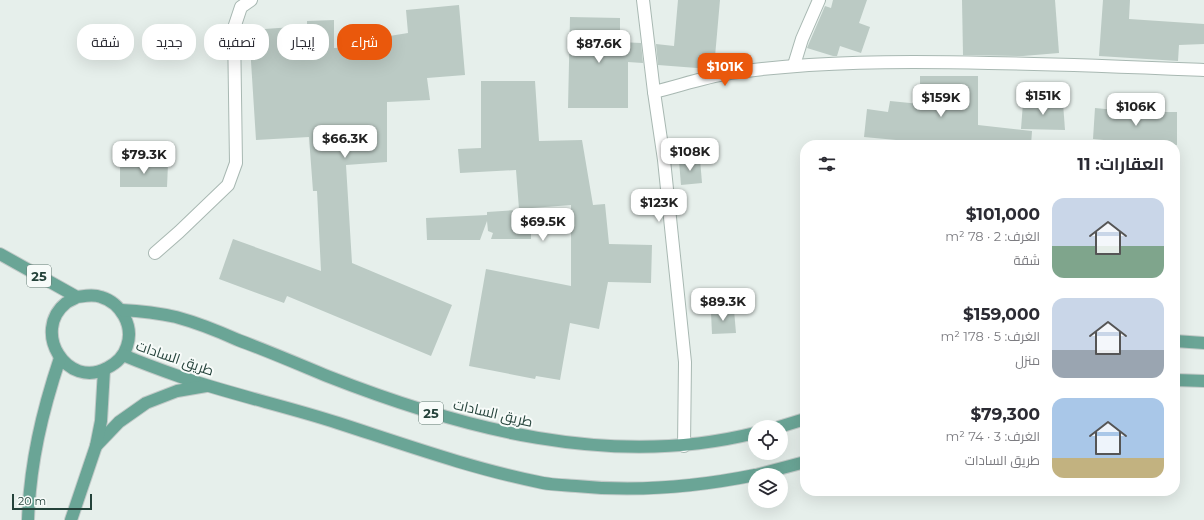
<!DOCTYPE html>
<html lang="ar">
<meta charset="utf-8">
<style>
body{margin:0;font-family:Montserrat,Cairo,sans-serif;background:#f2f2f3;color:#2b2b33;direction:rtl;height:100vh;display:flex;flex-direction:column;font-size:15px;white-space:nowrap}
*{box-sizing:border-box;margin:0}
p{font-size:13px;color:#7c7c81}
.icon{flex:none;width:22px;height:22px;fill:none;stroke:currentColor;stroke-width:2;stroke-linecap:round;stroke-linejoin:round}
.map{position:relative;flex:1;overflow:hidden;direction:ltr}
.side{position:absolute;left:800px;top:140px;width:380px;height:356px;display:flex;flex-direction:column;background:#fff;border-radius:16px;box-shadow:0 4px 16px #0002;direction:rtl}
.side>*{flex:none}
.guide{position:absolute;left:12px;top:24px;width:380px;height:36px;direction:rtl;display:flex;gap:8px}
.tools{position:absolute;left:748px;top:420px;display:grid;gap:8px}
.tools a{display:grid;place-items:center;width:40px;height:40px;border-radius:50%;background:#fff;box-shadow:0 4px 16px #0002;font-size:20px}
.scale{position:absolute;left:12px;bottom:10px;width:80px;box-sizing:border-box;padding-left:4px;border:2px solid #24423a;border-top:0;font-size:11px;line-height:14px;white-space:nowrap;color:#24423a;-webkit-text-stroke:3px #f7fbf9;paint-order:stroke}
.price{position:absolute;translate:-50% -34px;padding:0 9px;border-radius:8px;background:#fff;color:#222;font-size:13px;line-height:26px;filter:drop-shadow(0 1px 2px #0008)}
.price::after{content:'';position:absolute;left:50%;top:24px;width:12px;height:9px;margin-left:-6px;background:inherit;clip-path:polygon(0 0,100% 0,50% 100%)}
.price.selected{background:#ea580c;color:#fff}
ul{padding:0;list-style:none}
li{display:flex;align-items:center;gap:12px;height:100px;padding:0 16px}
li span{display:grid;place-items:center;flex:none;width:112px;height:80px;border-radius:12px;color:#555}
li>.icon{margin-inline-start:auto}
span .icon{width:48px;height:48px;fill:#fffc;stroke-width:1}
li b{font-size:17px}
h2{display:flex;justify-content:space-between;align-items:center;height:48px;padding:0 16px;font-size:17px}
.tag{padding:0 14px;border-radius:16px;background:#fff;box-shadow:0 4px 16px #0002;font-size:14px;line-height:36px}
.tag.selected{background:#ea580c;color:#fff}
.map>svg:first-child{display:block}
</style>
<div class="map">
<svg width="1204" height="520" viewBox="0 0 1204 520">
<rect width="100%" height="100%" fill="#e6efeb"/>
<!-- building -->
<g fill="#bbcac4">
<path d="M 678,0 L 720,0 L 714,68 L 710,69 L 658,65 L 656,44 L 674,46 Z"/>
<path d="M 833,0 L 867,0 L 859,23 L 870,27 L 861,53 L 840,46 L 837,56 L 833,56 L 807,48 L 825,6 L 831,8 Z"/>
<path d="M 962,0 L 1055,0 L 1059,53 L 1023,56 L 963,55 Z"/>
<path d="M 1103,0 L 1130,0 L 1129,19 L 1204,24 L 1204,44 L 1179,45 L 1178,61 L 1099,56 Z"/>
<path d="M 459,5 L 465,75 L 427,78 L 430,100 L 387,102 L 387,162 L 346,165 L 352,263 L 452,305 L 431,356 L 287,296 L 284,303 L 219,279 L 233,239 L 321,271 L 317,191 L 313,191 L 309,137 L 256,140 L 249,30 L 307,26 L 307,21 L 334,20 L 334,48 L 378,46 L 377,38 L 408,33 L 406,10 Z"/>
<path d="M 570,17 L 620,18 L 620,42 L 641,43 L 643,63 L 628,62 L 628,108 L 568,108 Z"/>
<path d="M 920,76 L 978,76 L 978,125 L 1032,131 L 1031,145 L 895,145 L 896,140 L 864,137 L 867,109 L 888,112 L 890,101 L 920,104 Z"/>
<path d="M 481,81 L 535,81 L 539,141 L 582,140 L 593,205 L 605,204 L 609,244 L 652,245 L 651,283 L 608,282 L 599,329 L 570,323 L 560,380 L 536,376 L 535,379 L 469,366 L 486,269 L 571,286 L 571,205 L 519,209 L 516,170 L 460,173 L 458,149 L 481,148 Z"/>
<path d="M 1023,103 L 1063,103 L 1065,130 L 1021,129 Z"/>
<path d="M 1095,108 L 1136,112 L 1177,112 L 1177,145 L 1114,145 L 1114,141 L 1093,139 Z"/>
<path d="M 700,159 L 702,183 L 681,185 L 679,161 Z"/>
<path d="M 120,163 L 168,164 L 167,187 L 120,187 Z"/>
<path d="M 531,209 L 531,239 L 491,239 L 493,233 L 488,231 L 487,221 L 480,240 L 427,240 L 426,218 L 487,215 L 487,212 Z"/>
<path d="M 734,310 L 736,333 L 712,334 L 711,312 Z"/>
</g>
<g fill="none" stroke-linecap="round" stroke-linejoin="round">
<defs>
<g id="minor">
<path d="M 643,0 L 654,92 L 664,160 L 685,362 L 684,446"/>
<path d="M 794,65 L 802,39 L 819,0"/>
<path d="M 654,92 C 679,86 704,77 730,73 C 816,61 902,61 989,63 C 1061,64 1132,67 1204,70"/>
<path d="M 155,253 L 179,232 L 228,185 L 236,163 L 234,28 L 241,7 L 251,0"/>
</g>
<g id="major">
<path d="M 0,254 L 77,297 C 85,296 93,294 101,297 C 121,303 134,326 127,346 C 124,356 117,363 107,368 C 67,390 31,331 66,303 C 69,301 74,299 77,297"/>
<path d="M 121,310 C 140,311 158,313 176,317 C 198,323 218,331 238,340 C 268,351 298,364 327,376 C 462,429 611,469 755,433"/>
<path d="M 1175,341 L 1204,343"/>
<path d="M 123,355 C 142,363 161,370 181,377 C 233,395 286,406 338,423 C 406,445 473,469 543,483 C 554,485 565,485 576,486 C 636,492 696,487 755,475"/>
<path d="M 1175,380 L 1204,381"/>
<path d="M 779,427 L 805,419"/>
<path d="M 96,446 L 119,422 L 146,403 L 177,391 L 206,386"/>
<path d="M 756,475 L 805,462"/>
<path d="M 28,520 C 30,463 42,412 60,358"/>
<path d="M 71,520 L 96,446 L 101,421 L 104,370"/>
</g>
</defs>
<!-- minor casing -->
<use href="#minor" stroke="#a8b8b2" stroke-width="14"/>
<!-- major casing -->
<use href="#major" stroke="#c2cac8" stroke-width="14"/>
<!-- minor -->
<use href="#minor" stroke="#fff" stroke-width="12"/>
<!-- major -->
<use href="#major" stroke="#6aa596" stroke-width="12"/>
</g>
<g text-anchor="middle" stroke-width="4" stroke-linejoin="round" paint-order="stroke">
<!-- shield labels -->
<g fill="#f7fbf9" stroke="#637a73" stroke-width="1">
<rect x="27" y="265" width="24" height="22" rx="3"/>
<rect x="419" y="402" width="24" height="22" rx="3"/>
</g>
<g font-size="13" font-weight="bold" fill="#24423a">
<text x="39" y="281">25</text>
<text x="431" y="418">25</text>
</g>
<!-- street labels -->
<g font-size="14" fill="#24423a" stroke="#f7fbf9">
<text transform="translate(175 358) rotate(19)" y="5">طريق السادات</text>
<text transform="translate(493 413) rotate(13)" y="5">طريق السادات</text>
</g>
</g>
</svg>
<div class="tools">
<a><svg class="icon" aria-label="locate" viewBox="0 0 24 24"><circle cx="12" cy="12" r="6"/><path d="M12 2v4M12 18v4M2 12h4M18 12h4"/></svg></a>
<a><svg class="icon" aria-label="layers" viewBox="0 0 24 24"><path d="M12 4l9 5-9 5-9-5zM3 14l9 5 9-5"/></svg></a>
</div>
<div class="scale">20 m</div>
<b class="price" style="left:599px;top:64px">$87.6K</b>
<b class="price selected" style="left:725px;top:87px">$101K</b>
<b class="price" style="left:1043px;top:116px">$151K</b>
<b class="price" style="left:941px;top:118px">$159K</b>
<b class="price" style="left:1136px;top:127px">$106K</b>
<b class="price" style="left:345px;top:159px">$66.3K</b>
<b class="price" style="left:690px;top:172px">$108K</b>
<b class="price" style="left:144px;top:175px">$79.3K</b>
<b class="price" style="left:659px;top:223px">$123K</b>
<b class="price" style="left:543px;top:242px">$69.5K</b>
<b class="price" style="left:723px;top:322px">$89.3K</b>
<div class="guide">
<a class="tag selected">شراء</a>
<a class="tag">إيجار</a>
<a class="tag">تصفية</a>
<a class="tag">جديد</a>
<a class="tag">شقة</a>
</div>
<section class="side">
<h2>العقارات: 11<svg class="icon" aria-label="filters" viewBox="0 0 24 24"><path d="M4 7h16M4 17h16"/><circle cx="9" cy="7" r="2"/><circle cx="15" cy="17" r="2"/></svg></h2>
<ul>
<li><span style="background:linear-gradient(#c9d6e8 60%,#7fa58c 0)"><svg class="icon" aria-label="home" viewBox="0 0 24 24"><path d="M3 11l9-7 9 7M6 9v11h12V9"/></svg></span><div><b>$101,000</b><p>الغرف: 2 · 78 m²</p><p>شقة</p></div></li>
<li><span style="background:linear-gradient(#c9d6e8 65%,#9aa5b1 0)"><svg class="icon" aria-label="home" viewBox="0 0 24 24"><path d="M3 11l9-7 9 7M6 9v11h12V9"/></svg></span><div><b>$159,000</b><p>الغرف: 5 · 178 m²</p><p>منزل</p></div></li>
<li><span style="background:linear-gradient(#a9c7e8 75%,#c2b280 0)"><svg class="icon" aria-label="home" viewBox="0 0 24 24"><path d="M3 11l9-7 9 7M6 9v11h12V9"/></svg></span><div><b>$79,300</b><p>الغرف: 3 · 74 m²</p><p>طريق السادات</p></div></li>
</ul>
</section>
</div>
